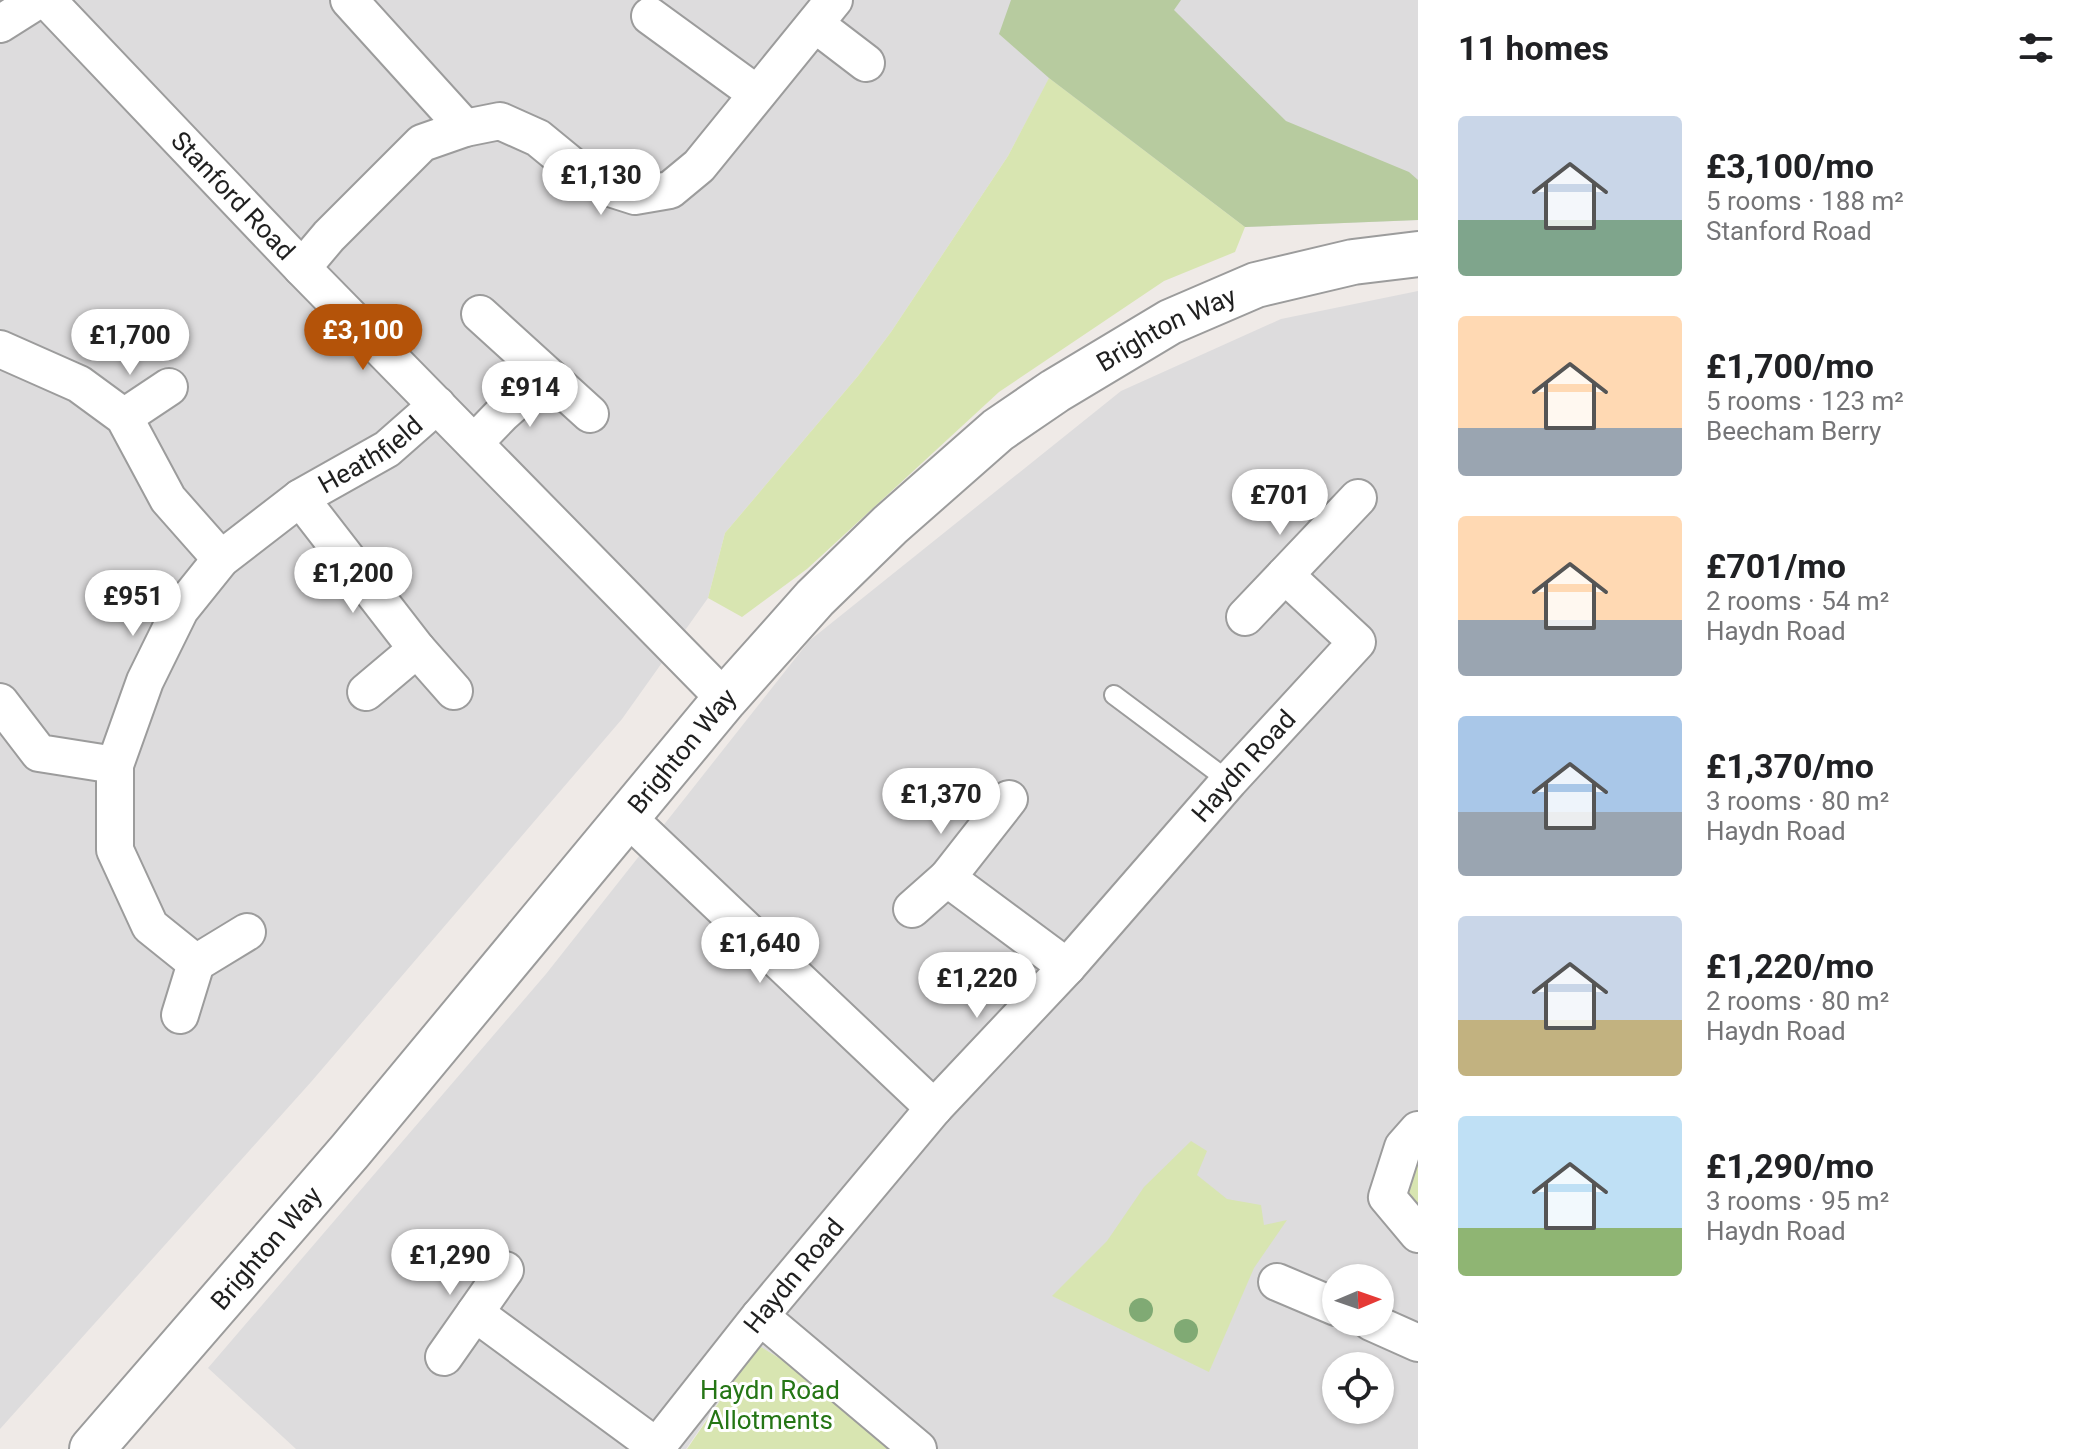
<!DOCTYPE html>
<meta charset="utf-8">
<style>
body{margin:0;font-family:Roboto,sans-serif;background:#f2f2f2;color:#202124;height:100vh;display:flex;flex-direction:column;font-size:30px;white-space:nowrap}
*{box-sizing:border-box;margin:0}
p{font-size:26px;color:#757577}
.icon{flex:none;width:44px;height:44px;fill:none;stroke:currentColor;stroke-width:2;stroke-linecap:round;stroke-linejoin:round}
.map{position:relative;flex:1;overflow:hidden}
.side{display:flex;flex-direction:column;background:#fff;width:680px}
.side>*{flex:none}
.needle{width:52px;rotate:88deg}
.controls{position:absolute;left:1322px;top:1264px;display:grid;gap:16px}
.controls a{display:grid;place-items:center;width:72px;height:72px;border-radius:50%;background:#fff;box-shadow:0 2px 6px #0004;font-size:40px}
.price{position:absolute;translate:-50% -68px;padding:0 18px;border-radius:28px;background:#fff;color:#222;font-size:26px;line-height:52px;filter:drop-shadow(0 2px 4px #0008)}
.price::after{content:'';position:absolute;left:50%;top:48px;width:24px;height:18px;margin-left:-12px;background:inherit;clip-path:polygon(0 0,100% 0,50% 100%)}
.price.active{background:#b45309;color:#fff}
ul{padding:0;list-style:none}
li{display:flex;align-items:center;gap:24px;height:200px;padding:0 40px}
li span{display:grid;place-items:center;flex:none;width:224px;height:160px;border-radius:8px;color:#555}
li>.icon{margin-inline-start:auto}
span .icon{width:96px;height:96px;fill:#fffc;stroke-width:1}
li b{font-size:34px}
h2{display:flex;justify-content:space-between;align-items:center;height:96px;padding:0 40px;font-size:34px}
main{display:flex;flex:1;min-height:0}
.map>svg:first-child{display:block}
</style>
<main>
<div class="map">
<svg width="1418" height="1449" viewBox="0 0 1418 1449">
<rect width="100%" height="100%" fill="#efeae7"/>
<!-- residential -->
<g fill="#dddcdd" fill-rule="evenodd">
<path d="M 0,0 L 1418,0 L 1418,220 L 1245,227 L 1049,79 L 1008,156 L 891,332 L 858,376 L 725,533 L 708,598 L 622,719 L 311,1082 L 0,1429 Z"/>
<path d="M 1418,291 L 1418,1449 L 926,1449 L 758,1345 L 686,1449 L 296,1449 L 208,1368 L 546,974 L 809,641 L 1121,391 L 1281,319 ZM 1336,1278 L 1380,1278 L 1380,1322 L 1336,1322 ZM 1336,1366 L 1380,1366 L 1380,1410 L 1336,1410 Z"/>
</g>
<!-- grass -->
<g fill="#d8e5b1">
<path d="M 1049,78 L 1245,227 L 1235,252 L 1164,281 L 999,392 L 807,569 L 742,617 L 708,598 L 725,533 L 858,376 L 891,332 L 1008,156 Z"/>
<path d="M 1191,1141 L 1207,1151 L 1197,1175 L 1227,1199 L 1261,1205 L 1264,1225 L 1287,1220 L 1254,1268 L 1209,1372 L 1052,1296 L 1107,1241 L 1144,1187 Z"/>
<path d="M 1418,1149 L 1418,1212 L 1404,1201 Z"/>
<path d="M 758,1345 L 926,1449 L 687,1449 Z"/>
</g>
<!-- forest -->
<path fill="#b7cb9f" d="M 1011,0 L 1181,0 L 1174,10 L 1286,121 L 1409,172 L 1418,180 L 1418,220 L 1245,227 L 1049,78 L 999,34 Z"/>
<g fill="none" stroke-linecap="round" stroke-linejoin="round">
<defs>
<path id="service" d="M 1114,695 L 1229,781"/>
<g id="minor">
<path id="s1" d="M 47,0 L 302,268 L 725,699"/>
<path d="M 349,0 L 465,128"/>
<path d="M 650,16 L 757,94"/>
<path d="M 0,24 L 38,0"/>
<path d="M 815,24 L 866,63"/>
<path d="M 302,268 L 329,236 L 422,143 L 465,128 L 500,121 L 538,138 L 577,170 L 610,188 L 635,196 L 670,190 L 699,166 L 834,0"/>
<path d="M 480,314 L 590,414"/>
<path d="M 0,349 L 79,384 L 124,417 L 168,499 L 221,559"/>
<path d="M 124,417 L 169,387"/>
<path d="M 474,443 L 502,414 L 546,375"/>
<path d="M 300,498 L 417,649 L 454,691"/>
<path d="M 1245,617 L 1358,498"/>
<path d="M 366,692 L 417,649"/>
<path d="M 0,702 L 39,753 L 115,765"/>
<path d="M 628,818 L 934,1108"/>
<path d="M 947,878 L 1067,967"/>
<path d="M 912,909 L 947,878 L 1009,799"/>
<path id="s2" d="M 196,963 L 150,926 L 115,850 L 115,765 L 145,681 L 180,610 L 221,559 L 300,498 L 387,449 L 437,405"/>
<path d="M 180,1015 L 196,963 L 247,932"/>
<path d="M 1418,1130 L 1403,1147 L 1387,1197 L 1418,1234"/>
<path d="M 1277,1282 L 1336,1307"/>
<path d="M 475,1313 L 657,1447"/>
<path d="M 760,1316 L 918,1449"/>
<path d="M 1371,1322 L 1418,1343"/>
<path d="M 444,1357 L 505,1270"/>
<path id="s3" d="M 655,1449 L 760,1316 L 934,1108 L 1067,967 L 1229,781 L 1357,642 L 1285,575"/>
</g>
<g id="tertiary">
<path id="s4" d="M 92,1449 L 350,1151 L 725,699 L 815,598 L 890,525 L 998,430 L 1055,391 L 1170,322 L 1256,285 L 1353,262 L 1418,254"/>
</g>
</defs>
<!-- service casing -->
<use href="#service" stroke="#9c9c9c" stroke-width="22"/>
<!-- minor casing -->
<use href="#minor" stroke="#9c9c9c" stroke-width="40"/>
<!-- tertiary casing -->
<use href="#tertiary" stroke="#9c9c9c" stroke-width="48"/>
<!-- service -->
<use href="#service" stroke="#fff" stroke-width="18"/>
<!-- minor -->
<use href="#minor" stroke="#fff" stroke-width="36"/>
<!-- tertiary -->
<use href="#tertiary" stroke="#fff" stroke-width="44"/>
</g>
<!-- trees -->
<g fill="#80aa74">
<circle cx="1141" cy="1310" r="12"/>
<circle cx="1186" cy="1331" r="12"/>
</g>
<g text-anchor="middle" stroke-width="6" stroke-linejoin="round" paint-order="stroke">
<!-- street labels -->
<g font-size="26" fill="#1f1f1f" stroke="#fff">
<text dy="9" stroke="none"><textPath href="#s1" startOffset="270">Stanford Road</textPath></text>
<text dy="9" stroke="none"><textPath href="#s4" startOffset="1562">Brighton Way</textPath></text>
<text dy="9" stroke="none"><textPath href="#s2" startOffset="644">Heathfield</textPath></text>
<text dy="9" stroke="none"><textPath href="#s4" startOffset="914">Brighton Way</textPath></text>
<text dy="9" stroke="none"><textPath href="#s3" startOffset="902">Haydn Road</textPath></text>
<text dy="9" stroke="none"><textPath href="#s4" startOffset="266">Brighton Way</textPath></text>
<text dy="9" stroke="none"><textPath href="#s3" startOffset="222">Haydn Road</textPath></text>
</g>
<!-- park labels -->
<g font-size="26" fill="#257615" stroke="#fff">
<text x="770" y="1399">Haydn Road<tspan x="770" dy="30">Allotments</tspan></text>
</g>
</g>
</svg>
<div class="controls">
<a><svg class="needle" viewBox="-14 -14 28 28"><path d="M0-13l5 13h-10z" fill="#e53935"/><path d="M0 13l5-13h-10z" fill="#757577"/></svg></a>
<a><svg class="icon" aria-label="locate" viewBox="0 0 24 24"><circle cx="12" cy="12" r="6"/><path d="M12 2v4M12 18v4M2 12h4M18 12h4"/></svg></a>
</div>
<b class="price" style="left:601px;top:217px">£1,130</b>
<b class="price active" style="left:363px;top:372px">£3,100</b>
<b class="price" style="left:130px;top:377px">£1,700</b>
<b class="price" style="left:530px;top:429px">£914</b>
<b class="price" style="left:1280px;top:537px">£701</b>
<b class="price" style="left:353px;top:615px">£1,200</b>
<b class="price" style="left:133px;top:638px">£951</b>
<b class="price" style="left:941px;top:836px">£1,370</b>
<b class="price" style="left:760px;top:985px">£1,640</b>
<b class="price" style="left:977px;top:1020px">£1,220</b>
<b class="price" style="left:450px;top:1297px">£1,290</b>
</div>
<section class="side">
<h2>11 homes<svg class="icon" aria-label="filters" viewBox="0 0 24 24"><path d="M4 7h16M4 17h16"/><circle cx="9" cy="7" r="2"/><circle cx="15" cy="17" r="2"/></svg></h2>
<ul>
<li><span style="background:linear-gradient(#c9d6e8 65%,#7fa58c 0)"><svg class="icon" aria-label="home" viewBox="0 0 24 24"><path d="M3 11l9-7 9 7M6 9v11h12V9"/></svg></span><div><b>£3,100/mo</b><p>5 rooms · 188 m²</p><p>Stanford Road</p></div></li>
<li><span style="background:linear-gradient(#ffd9b3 70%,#9aa5b1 0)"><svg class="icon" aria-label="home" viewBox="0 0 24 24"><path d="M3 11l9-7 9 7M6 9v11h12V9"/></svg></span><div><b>£1,700/mo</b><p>5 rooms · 123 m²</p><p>Beecham Berry</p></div></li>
<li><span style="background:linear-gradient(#ffd9b3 65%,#9aa5b1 0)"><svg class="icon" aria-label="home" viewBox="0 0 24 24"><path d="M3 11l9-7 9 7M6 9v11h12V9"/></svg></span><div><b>£701/mo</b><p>2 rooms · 54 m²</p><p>Haydn Road</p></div></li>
<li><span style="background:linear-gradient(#a9c7e8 60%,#9aa5b1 0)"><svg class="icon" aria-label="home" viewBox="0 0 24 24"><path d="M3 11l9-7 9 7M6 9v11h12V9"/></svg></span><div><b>£1,370/mo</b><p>3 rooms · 80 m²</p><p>Haydn Road</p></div></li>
<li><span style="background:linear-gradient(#c9d6e8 65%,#c2b280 0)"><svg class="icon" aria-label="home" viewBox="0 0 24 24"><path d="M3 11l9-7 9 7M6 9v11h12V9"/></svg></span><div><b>£1,220/mo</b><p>2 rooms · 80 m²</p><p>Haydn Road</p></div></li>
<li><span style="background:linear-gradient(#bfe0f5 70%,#8fb573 0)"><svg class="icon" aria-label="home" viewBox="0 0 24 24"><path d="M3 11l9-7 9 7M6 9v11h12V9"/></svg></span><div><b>£1,290/mo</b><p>3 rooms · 95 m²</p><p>Haydn Road</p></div></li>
</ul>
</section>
</main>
